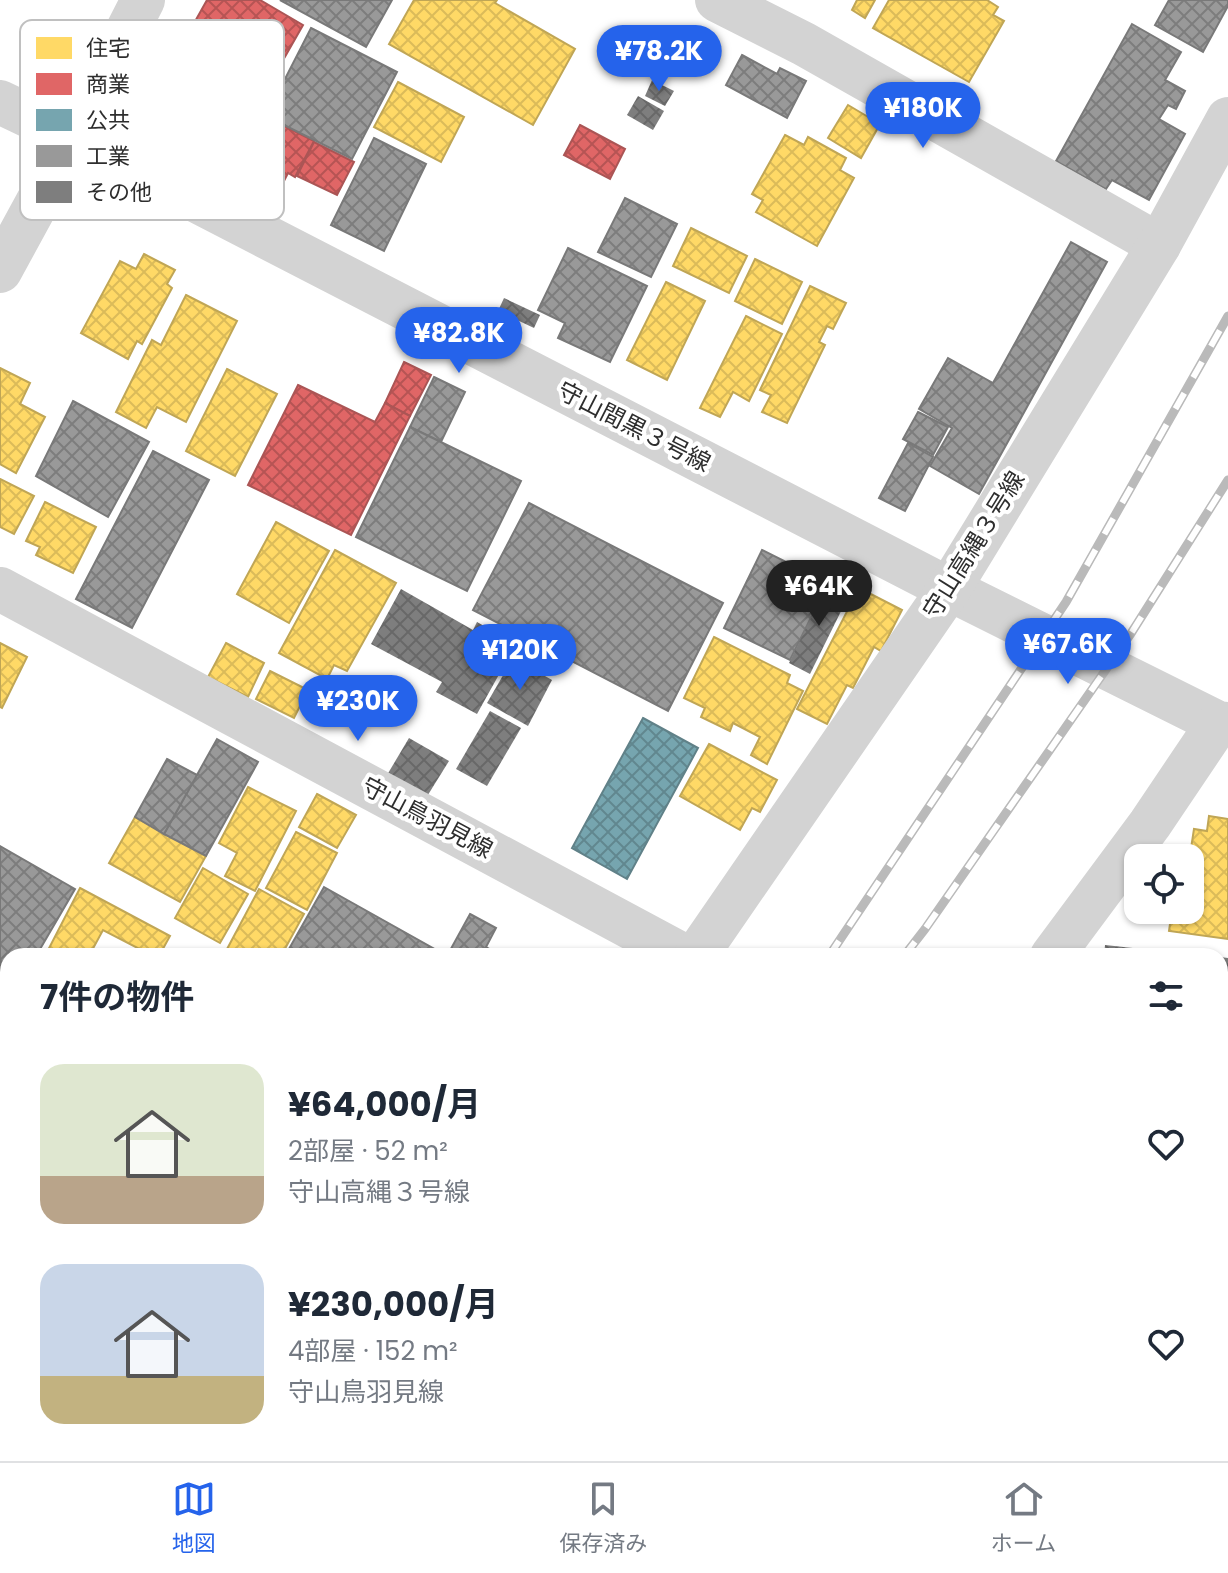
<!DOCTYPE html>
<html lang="ja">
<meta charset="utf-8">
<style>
body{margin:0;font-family:Poppins,"Noto Sans JP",sans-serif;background:#f6f6f7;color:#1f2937;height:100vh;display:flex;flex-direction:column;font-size:30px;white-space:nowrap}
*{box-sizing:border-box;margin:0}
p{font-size:26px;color:#747a83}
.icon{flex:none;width:44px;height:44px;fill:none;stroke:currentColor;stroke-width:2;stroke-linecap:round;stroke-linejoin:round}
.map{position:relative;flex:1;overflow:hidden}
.sheet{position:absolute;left:0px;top:948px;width:1228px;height:514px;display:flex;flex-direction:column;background:#fff;border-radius:24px 24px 0 0;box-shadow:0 2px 6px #0004}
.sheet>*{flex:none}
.tools{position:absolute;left:1124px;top:844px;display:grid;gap:16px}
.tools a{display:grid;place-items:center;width:80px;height:80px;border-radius:16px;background:#fff;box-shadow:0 2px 6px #0004;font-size:40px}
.price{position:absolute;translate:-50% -68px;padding:0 18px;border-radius:28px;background:#2563eb;color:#fff;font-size:26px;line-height:52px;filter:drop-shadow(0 2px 4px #0008)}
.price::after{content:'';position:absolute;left:50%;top:48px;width:24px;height:18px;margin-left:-12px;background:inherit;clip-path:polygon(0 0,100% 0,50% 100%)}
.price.active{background:#222;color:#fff}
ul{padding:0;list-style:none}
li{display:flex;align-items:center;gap:24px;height:200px;padding:0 40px}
li span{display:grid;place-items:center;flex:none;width:224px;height:160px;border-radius:24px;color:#555}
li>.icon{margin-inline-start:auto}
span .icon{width:96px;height:96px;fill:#fffc;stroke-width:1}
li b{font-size:34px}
h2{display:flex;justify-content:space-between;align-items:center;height:96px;padding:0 40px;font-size:34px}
.tabs{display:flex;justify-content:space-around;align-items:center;height:112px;border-top:2px solid #e0e1e3;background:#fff;font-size:22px;color:#747a83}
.tabs a{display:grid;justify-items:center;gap:4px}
.tabs .active{color:#2563eb}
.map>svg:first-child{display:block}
</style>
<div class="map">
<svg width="1228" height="1461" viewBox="0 0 1228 1461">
<defs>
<pattern id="homes-cross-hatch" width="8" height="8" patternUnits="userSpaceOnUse" patternTransform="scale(2)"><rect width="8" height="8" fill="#ffd966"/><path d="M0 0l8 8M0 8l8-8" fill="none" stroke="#dbbb59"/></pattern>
<pattern id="shops-cross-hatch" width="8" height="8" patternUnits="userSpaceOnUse" patternTransform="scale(2)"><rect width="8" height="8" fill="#e06666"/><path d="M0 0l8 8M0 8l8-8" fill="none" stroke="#b65454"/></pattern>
<pattern id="public-cross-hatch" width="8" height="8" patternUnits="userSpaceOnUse" patternTransform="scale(2)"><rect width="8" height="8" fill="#76a5af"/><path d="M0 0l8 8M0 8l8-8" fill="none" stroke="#61878f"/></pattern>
<pattern id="industry-cross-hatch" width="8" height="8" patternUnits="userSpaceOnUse" patternTransform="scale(2)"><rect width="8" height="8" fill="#999"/><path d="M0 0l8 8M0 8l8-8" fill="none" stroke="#7d7d7d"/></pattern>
<pattern id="building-cross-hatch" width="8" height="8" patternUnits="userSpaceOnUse" patternTransform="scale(2)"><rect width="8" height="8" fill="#7e7e7e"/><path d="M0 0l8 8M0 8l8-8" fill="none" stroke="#686868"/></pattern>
</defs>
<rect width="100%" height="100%" fill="#fff"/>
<!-- homes -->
<g fill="url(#homes-cross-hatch)" stroke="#c0a655" stroke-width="2">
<path d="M 414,0 L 497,0 L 495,3 L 575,49 L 533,125 L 389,44 Z"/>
<path d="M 857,0 L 875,0 L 865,18 L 852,10 Z"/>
<path d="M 889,0 L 987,0 L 998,7 L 993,15 L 1004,21 L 969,82 L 873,28 Z"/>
<path d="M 398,82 L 464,117 L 441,162 L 374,127 Z"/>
<path d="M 848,105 L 880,124 L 861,158 L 828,138 Z"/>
<path d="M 785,135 L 804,145 L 808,137 L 846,158 L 840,170 L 854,178 L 817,246 L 756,212 L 763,200 L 752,194 Z"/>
<path d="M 691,228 L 747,256 L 729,293 L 673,266 Z"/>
<path d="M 144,254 L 175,270 L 167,284 L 172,288 L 142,344 L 137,341 L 128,359 L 81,333 L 120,261 L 136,269 Z"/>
<path d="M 755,259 L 802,282 L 782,324 L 735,301 Z"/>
<path d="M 666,282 L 705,301 L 667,380 L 627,360 Z"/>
<path d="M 810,286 L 846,303 L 833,329 L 827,326 L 819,342 L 825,345 L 787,423 L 762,412 L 771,395 L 760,390 Z"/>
<path d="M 186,295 L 237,321 L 186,422 L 157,407 L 146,428 L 116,412 L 152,340 L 161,345 Z"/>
<path d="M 746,316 L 782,334 L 749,401 L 733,392 L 720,417 L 700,408 Z"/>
<path d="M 0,368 L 30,383 L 20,404 L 45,417 L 16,473 L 0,464 Z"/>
<path d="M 227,369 L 277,394 L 235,476 L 186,451 Z"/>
<path d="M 0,479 L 34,496 L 14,534 L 0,527 Z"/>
<path d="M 45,502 L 96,527 L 73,573 L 36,555 L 40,547 L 26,541 Z"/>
<path d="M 276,522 L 329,551 L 289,623 L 237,594 Z"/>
<path d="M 335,550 L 396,583 L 347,671 L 334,665 L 327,679 L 279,653 Z"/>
<path d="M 859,588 L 902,610 L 881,651 L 874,647 L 853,688 L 847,685 L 827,724 L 797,709 Z"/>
<path d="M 714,637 L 790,675 L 787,683 L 803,691 L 767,764 L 751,755 L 760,737 L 733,723 L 730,731 L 701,717 L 705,708 L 684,698 Z"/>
<path d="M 0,643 L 27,657 L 2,708 L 0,707 Z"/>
<path d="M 226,643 L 264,663 L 248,697 L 208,677 Z"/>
<path d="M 270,671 L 308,690 L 294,718 L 256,699 Z"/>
<path d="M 709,744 L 777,780 L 760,812 L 752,808 L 740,830 L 680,796 Z"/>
<path d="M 248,787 L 296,811 L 255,891 L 225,876 L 237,853 L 219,843 Z"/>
<path d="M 317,794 L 356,815 L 337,848 L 299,827 Z"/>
<path d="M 1209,816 L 1228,819 L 1228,939 L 1169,931 L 1172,910 L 1190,910 L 1190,858 L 1179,858 L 1179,854 L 1190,855 L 1194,829 L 1207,831 Z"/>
<path d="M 135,817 L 206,856 L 180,902 L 109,863 Z"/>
<path d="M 296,832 L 337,853 L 307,910 L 266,888 Z"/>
<path d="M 203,868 L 248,894 L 220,943 L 175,918 Z"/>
<path d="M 80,888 L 170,936 L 159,956 L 153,956 L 103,930 L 90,954 L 94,956 L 45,956 Z"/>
<path d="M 259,889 L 304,914 L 281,956 L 234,956 L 226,951 Z"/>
<path d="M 1220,1051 L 1228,1051 L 1228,1177 L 1220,1183 Z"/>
<path d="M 4,1119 L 8,1121 L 8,1169 L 0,1165 L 0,1127 Z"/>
<path d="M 0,1174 L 8,1178 L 8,1205 L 0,1220 Z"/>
<path d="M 8,1226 L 8,1279 L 0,1275 L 0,1240 Z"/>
<path d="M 700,1454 L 761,1454 L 760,1461 L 694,1461 Z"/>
</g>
<!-- shops -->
<g fill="url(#shops-cross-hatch)" stroke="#ab5555" stroke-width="2">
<path d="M 207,0 L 260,0 L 303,25 L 253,113 L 170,66 Z"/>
<path d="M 263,115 L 314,141 L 295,177 L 288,173 L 279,191 L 235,169 Z"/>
<path d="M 580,125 L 625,149 L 610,179 L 564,155 Z"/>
<path d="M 314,142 L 354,162 L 337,195 L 297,176 Z"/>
<path d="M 404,362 L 431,375 L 410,416 L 385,403 Z"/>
<path d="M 298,385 L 375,422 L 385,403 L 410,416 L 351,535 L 248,485 Z"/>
</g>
<!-- public -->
<path fill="url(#public-cross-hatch)" stroke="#608188" stroke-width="2" d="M 643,718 L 698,748 L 627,879 L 572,848 Z"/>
<!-- industry -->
<g fill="url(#industry-cross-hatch)" stroke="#797979" stroke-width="2">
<path d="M 280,0 L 392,0 L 366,47 Z"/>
<path d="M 1169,0 L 1228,0 L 1228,6 L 1203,52 L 1155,25 Z"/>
<path d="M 1132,24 L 1181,52 L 1165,80 L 1185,91 L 1176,109 L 1168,105 L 1159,119 L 1185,134 L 1149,200 L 1112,180 L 1106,189 L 1056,161 Z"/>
<path d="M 311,28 L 397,72 L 352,159 L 266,116 Z"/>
<path d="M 742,55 L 777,74 L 780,68 L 806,81 L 787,118 L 726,85 Z"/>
<path d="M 374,138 L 426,164 L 384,251 L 331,225 Z"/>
<path d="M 625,198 L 677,224 L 651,277 L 598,252 Z"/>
<path d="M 1071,242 L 1107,262 L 979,494 L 930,466 L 952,428 L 919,409 L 948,358 L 993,383 Z"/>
<path d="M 568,248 L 647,286 L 610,362 L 558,338 L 565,323 L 538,310 Z"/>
<path d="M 434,377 L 465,392 L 441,442 L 410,427 Z"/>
<path d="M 73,401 L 149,442 L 108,517 L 36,476 Z"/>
<path d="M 918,412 L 948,427 L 933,455 L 903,439 Z"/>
<path d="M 410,427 L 521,481 L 467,591 L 356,537 Z"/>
<path d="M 908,443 L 933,457 L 905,511 L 879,498 Z"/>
<path d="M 153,451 L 209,480 L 132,628 L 76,599 Z"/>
<path d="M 529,503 L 723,603 L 668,711 L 473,610 Z"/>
<path d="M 762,550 L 828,583 L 790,660 L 724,628 Z"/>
<path d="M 217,739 L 258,762 L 206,856 L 164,834 Z"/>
<path d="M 167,759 L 197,775 L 164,834 L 135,817 Z"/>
<path d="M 0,846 L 75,889 L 36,956 L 8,956 L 8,985 L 0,981 Z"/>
<path d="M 324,887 L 438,951 L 436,956 L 285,956 Z"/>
<path d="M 470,914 L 496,928 L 486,947 L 502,956 L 447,956 Z"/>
<path d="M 0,1315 L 8,1319 L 8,1349 L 0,1364 Z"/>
<path d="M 8,1364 L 8,1454 L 94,1454 L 90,1461 L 5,1461 L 0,1458 L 0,1379 Z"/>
</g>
<!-- building -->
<g fill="url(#building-cross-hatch)">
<path d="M 652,80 L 674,91 L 665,106 L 645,96 Z"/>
<path d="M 638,96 L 664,111 L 653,130 L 627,115 Z"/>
<path d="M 504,298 L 540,315 L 534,328 L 498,311 Z"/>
<path d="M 828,583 L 850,593 L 810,674 L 789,663 Z"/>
<path d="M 401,589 L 473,630 L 477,622 L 516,644 L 477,714 L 436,692 L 442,682 L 371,644 Z"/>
<path d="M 513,658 L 552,680 L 528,726 L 487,703 Z"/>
<path d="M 490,711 L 521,728 L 487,786 L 456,769 Z"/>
<path d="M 409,738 L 449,761 L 426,798 L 387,775 Z"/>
<path d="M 1105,945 L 1188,954 L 1188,956 L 1104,956 Z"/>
<path d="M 1220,957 L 1228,958 L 1228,1040 L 1220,1039 Z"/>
<path d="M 8,1002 L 8,1050 L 0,1046 L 0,1016 Z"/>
<path d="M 1220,1347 L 1228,1348 L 1228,1432 L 1220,1432 Z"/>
<path d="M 105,1454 L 169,1454 L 165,1461 L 101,1461 Z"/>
</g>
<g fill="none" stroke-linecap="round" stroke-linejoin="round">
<!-- minor -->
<g stroke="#d3d3d3" stroke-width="44">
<path d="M 717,0 L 804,44 L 1159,245"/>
<path d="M 0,102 L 73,137 L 949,589 L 1218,723 L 1228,724"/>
<path d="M 0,271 L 73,137 L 143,0"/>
<path d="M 0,589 L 684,956"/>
<path d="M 696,956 L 949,589 L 1159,245 L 1228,119"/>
<path d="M 1052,956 L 1150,824 L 1218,723"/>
<path d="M 0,1076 L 8,1080"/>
<path d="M 1220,1186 L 1228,1187"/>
<path d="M 950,1454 L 1004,1461"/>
<path d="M 259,1461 L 266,1454"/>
<path d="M 650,1461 L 656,1454"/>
<path d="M 780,1461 L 781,1454"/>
</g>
<defs>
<g id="rail">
<path d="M 829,956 L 1066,602 L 1228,316"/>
<path d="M 904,956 L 925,929 L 1130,635 L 1228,480"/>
<path d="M 426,1461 L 433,1454"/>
<path d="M 489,1461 L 495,1454"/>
</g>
</defs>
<!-- rail casing -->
<use href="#rail" stroke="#bababa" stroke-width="9"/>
<!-- rail -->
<use href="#rail" stroke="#fff" stroke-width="6" stroke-dasharray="18" stroke-linecap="butt"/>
</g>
<g text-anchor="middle" stroke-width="8" stroke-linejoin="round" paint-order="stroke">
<!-- street labels -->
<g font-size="24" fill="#2e2e2e" stroke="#fff">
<text transform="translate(634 427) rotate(27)" y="8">守山間黒３号線</text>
<text transform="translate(974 545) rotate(-58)" y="8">守山高縄３号線</text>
<text transform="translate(427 818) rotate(28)" y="8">守山鳥羽見線</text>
</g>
</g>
<!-- legend -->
<rect x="20" y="20" width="264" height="200" rx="12" fill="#fff" stroke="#c0c0c0" stroke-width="2"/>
<rect x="36" y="37" width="36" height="22" fill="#ffd966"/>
<rect x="36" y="73" width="36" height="22" fill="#e06666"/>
<rect x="36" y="109" width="36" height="22" fill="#76a5af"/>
<rect x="36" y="145" width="36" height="22" fill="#999"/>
<rect x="36" y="181" width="36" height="22" fill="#7e7e7e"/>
<g font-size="22" fill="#2e2e2e">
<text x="86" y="56">住宅</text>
<text x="86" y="92">商業</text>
<text x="86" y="128">公共</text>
<text x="86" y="164">工業</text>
<text x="86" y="200">その他</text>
</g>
</svg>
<div class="tools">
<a><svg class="icon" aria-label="locate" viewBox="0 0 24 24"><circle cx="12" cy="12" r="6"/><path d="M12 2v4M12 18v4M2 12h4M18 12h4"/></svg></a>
</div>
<b class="price" style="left:659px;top:93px">¥78.2K</b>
<b class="price" style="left:923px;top:150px">¥180K</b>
<b class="price" style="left:459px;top:375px">¥82.8K</b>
<b class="price active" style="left:819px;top:628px">¥64K</b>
<b class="price" style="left:1068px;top:686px">¥67.6K</b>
<b class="price" style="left:520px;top:692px">¥120K</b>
<b class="price" style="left:358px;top:743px">¥230K</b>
<section class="sheet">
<h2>7件の物件<svg class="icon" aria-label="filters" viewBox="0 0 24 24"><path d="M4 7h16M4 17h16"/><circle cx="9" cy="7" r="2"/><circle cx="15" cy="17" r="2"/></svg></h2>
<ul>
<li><span style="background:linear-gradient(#dfe7d0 70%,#b9a48a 0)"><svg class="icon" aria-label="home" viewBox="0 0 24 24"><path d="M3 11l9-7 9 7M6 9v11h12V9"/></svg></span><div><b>¥64,000/月</b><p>2部屋 · 52 m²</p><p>守山高縄３号線</p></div><svg class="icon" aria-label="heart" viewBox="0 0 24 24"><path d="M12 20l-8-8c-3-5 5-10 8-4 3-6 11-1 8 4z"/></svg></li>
<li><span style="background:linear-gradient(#c9d6e8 70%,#c2b280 0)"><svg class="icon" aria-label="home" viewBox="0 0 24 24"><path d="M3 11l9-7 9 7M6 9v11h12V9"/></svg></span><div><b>¥230,000/月</b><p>4部屋 · 152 m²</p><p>守山鳥羽見線</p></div><svg class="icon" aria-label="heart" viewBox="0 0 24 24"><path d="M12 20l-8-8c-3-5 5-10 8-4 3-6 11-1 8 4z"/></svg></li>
</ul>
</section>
</div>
<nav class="tabs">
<a class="active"><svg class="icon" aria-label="map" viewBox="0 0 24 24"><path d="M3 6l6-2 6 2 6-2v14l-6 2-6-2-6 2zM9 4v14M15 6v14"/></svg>地図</a>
<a><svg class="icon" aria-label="saved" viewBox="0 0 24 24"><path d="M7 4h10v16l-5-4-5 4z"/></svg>保存済み</a>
<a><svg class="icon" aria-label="home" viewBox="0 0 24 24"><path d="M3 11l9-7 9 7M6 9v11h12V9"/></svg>ホーム</a>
</nav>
